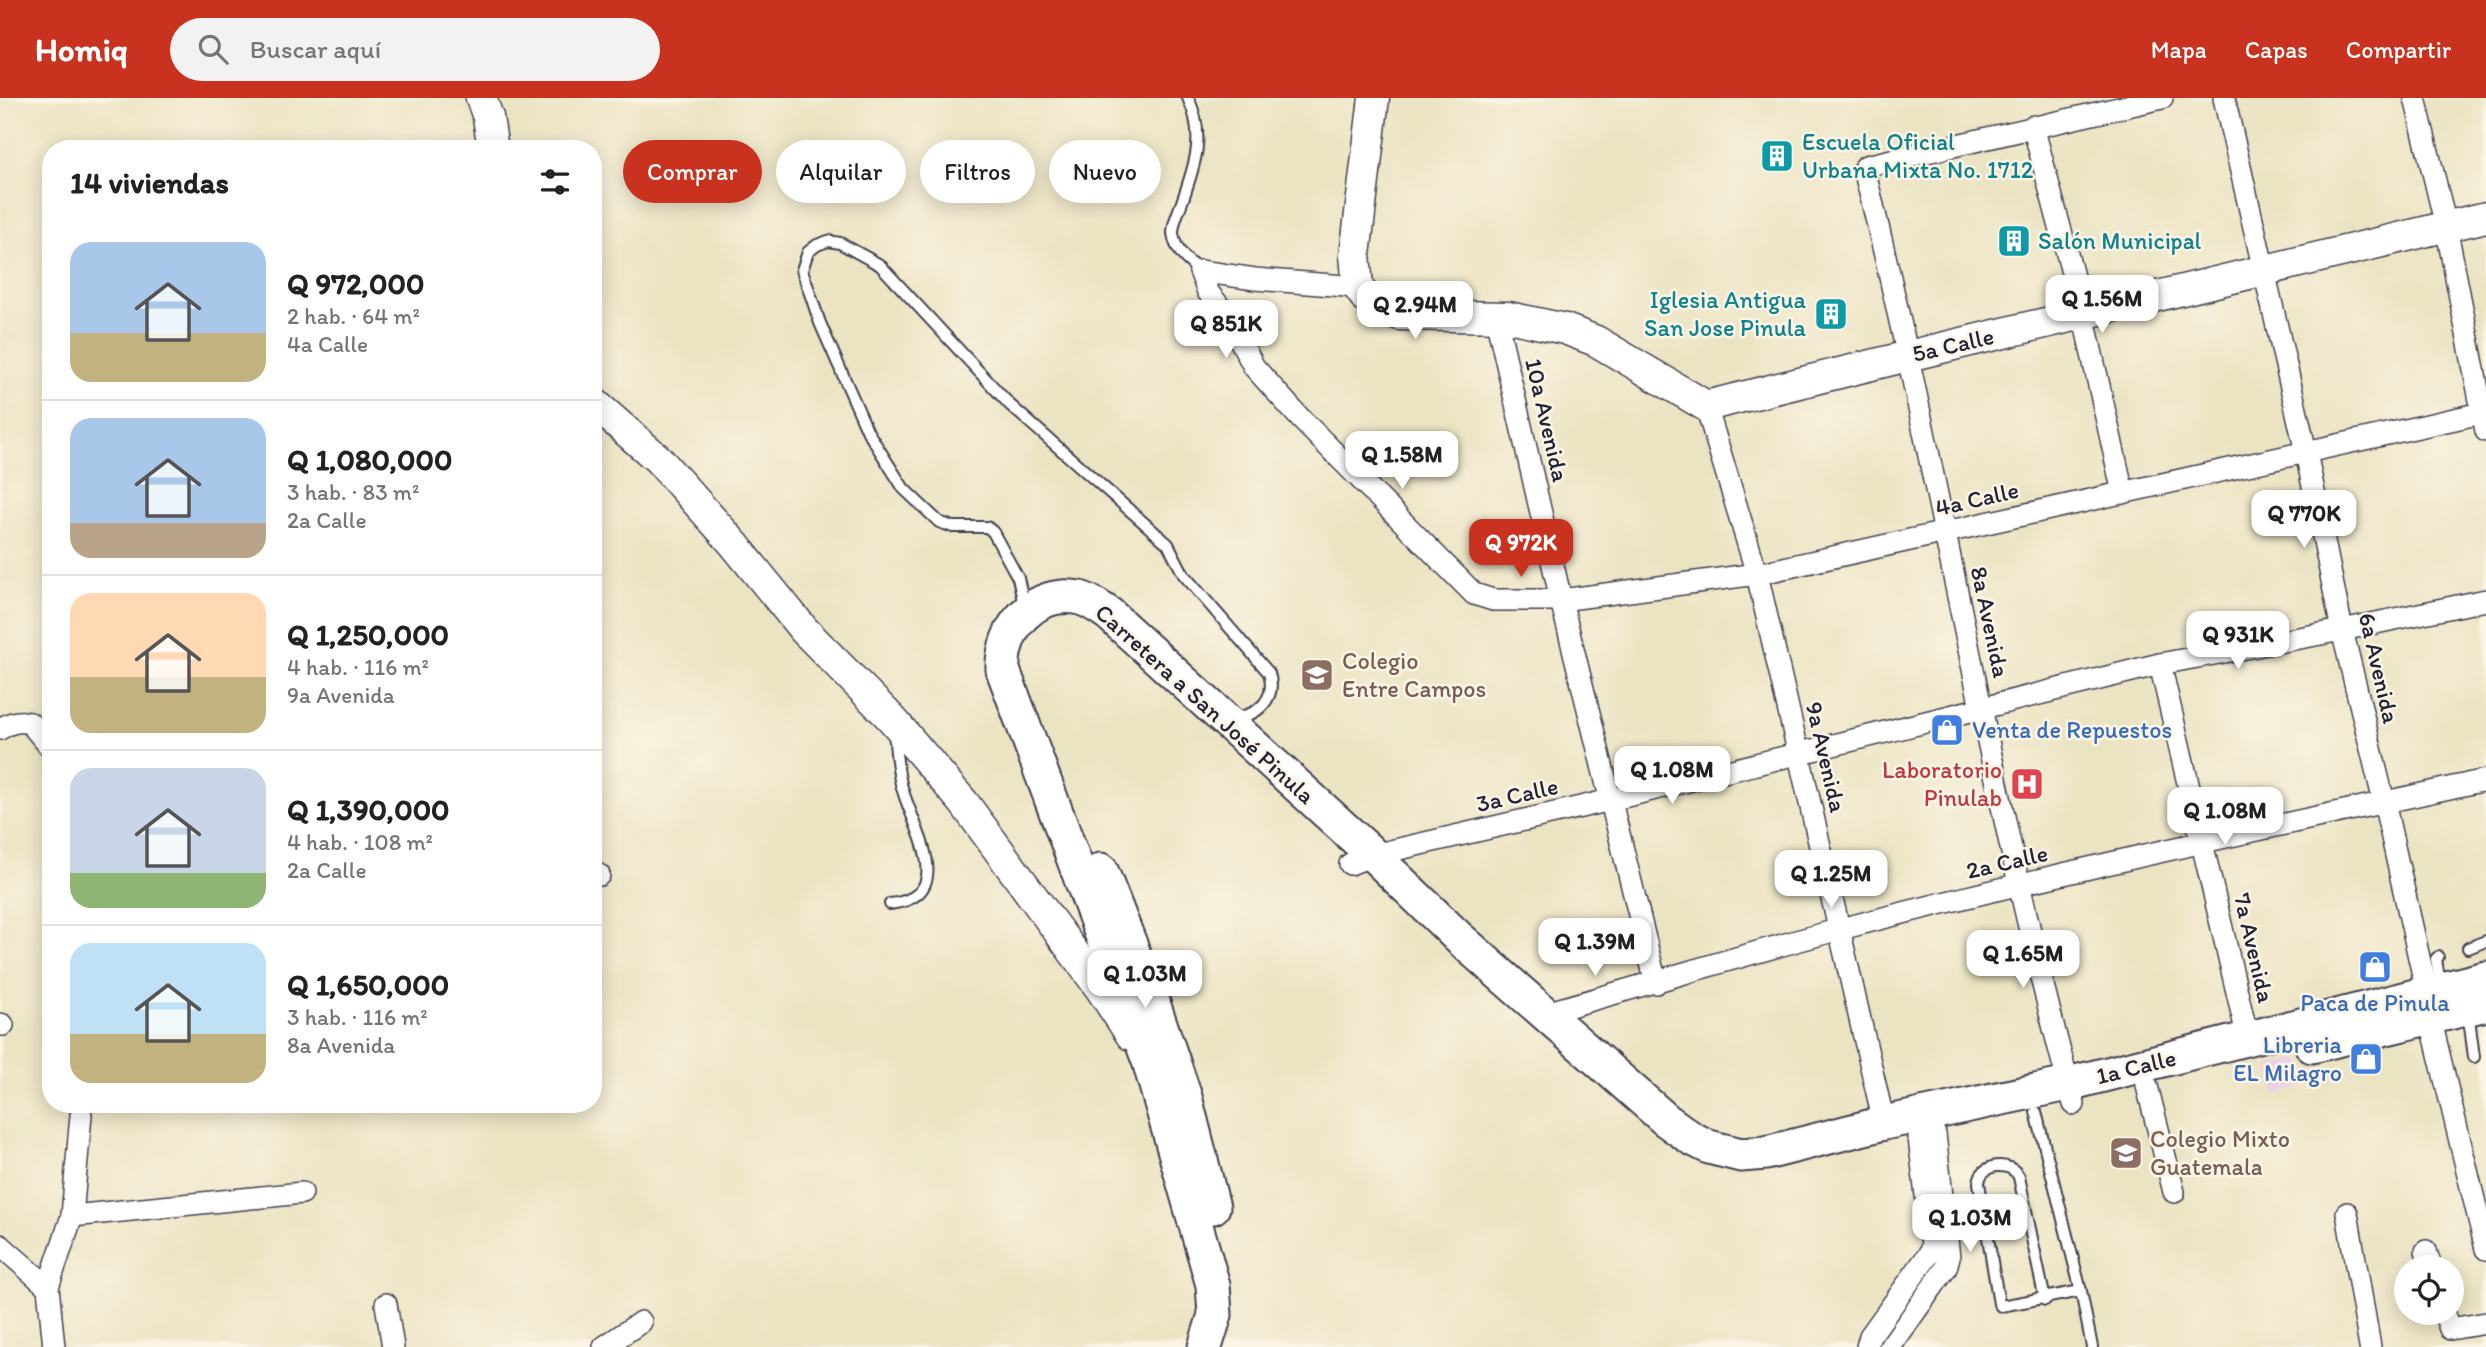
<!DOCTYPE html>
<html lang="es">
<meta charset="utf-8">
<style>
body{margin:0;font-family:Itim,sans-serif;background:#f2f2f2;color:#222;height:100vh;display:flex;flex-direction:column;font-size:26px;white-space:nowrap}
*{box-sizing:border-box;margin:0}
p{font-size:23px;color:#767676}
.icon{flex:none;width:38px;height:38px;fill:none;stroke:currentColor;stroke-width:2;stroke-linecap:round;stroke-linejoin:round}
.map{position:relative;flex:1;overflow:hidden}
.details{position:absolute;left:42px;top:42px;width:560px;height:973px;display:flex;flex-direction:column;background:#fff;border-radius:28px;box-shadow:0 4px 18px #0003}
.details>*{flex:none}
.guide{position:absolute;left:623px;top:42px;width:665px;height:63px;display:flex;gap:14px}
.fabs{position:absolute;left:2394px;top:1157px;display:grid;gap:14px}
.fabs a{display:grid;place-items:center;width:70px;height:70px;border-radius:50%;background:#fff;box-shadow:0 4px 18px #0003;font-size:35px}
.price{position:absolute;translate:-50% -60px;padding:0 16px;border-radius:14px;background:#fff;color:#222;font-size:23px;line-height:46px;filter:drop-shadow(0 2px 4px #0008)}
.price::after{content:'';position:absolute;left:50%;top:42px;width:21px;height:16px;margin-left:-10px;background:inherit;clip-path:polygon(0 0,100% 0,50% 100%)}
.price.selected{background:#c8321e;color:#fff}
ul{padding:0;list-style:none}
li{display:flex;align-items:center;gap:21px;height:175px;padding:0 28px}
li+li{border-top:2px solid #e0e0e0}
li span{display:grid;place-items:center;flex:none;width:196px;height:140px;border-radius:21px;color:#555}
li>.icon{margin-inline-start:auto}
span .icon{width:84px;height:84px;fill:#fffc;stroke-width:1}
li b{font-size:30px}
h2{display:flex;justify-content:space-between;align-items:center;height:84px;padding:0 28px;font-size:30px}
.chip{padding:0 24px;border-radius:32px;background:#fff;box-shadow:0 4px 18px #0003;font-size:24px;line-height:63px}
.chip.selected{background:#c8321e;color:#fff}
header{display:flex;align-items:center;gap:42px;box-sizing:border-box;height:98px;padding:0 35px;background:#c8321e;color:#fff}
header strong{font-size:33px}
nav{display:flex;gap:38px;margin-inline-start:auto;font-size:24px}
.search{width:490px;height:63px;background:#f2f2f2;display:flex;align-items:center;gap:18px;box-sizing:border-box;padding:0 24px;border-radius:38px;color:#767676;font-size:26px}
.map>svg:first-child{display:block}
</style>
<header>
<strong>Homiq</strong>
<div class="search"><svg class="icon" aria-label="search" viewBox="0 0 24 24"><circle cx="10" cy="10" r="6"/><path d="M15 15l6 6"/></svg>Buscar aquí</div>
<nav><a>Mapa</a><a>Capas</a><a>Compartir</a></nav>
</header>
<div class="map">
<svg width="2486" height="1249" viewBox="0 0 2486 1249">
<rect width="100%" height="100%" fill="#fcf5e5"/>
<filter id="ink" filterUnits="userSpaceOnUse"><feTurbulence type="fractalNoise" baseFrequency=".0143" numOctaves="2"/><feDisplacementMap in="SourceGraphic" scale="14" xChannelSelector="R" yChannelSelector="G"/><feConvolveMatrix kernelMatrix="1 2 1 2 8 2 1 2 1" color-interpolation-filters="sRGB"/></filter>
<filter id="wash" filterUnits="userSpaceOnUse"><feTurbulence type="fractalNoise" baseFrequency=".00686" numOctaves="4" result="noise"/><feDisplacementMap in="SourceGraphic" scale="28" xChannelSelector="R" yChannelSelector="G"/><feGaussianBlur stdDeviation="1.57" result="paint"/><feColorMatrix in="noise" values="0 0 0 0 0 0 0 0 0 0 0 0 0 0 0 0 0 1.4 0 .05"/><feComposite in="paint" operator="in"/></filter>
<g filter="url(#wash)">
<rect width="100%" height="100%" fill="#ebe4c3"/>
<!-- built -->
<path fill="#ead1ec" d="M 2301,961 L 2308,987 L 2276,997 L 2269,969 Z"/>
</g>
<g filter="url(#ink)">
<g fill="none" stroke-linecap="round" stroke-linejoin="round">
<defs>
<g id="lane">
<path d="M 1188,0 C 1206,37 1195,67 1182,104 C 1179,113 1173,124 1173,135 C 1175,153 1187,163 1200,173"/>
<path d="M 1025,511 L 1018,480 L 993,434 L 987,429 L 953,429 L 939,424 L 904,391 L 868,334 L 820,225 L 802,172 L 808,154 L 817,147 L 828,143 L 840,145 L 880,167 L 1010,307 L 1168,446 L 1184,477 L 1269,575 C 1277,601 1258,618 1233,620"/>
<path d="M 890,806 C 958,798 915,733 903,693 C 897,675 896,654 894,634"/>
<path d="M 2468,850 L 2486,843"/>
<path d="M 2438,859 L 2436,861 L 2440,886"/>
<path d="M 2468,913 L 2474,959"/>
<path d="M 2036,1014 L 2081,1193 L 2092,1249"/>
<path d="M 2045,1202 L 2019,1079 C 2011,1062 1980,1065 1979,1085 L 1999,1206 L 2001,1208 L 2081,1193"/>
</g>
<g id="street">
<path d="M 2224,0 L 2306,354 L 2342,532 L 2384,704 L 2427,895 L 2430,919 L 2486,1151"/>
<path d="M 2415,0 L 2446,128 L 2486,333"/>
<path d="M 2033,28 L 2083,216 L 2123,395"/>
<path d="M 1200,173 L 1208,194 L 1228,219 L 1254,269 L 1300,320 L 1474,496 L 1493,502 L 1561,502 L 1757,476 L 2486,314"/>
<path d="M 1200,173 L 1255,181 L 1358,189"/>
<path d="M 1496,219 L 1561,502 L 1656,885"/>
<path d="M 1706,308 L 1757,476 L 1884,1025"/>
<path d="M 2160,566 L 2248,941"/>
<path d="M 0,631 C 9,625 19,622 30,625 L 51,650"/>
<path d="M 1350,766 L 1373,757 L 1611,702 L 2160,566 L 2342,532 L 2486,502"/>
<path d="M 593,777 L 599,777"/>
<path d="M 1545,915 C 1644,888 1741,857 1841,831 C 2054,775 2271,729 2486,682"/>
<path d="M 0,926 L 3,927"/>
<path d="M 2147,988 L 2174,1094"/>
<path d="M 2074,1006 C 1989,698 1942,381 1864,71 L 1866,68 L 2162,0"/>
<path d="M 2347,1115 L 2370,1249"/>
<path d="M 72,1118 L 81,1017"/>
<path d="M 0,1147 L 48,1189"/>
<path d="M 2426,1153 L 2431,1169"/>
<path d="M 386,1206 L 393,1249"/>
<path d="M 2444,1214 L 2450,1231 L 2486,1225"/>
<path d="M 54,1249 L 48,1189 L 72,1118 L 302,1095"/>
<path d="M 604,1249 L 641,1224"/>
<path d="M 1867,1249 L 1870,1238 L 1929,1156 L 1932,1147 L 1919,1040"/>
<path d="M 1890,1249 L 1946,1170 L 1949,1159 L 1935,1036"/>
</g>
<g id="secondary">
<path d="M 481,0 L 488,19 L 493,51"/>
<path d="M 1374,0 L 1355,157 L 1358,189 L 1366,200 L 1399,217 L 1508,219 L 1565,231 L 1596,243 L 1706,308 L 1908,258 L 2486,119"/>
<path d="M 593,304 L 658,361 L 734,446 L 804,532 L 892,621 L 964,705 L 1100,890 L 1131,937"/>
</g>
<g id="primary">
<path d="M 1101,772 L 1152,902 L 1185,999 L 1213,1109"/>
<path d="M 2312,948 L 2486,906"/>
<path d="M 1205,1249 L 1215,1217 L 1213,1187 L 1149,963 L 1003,572 C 1001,529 1036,491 1080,500 C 1091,503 1100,510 1109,516 L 1369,753 L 1459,840 L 1666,1022 L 1691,1040 L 1709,1049 L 1741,1057 L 1766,1055 L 1884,1025 L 2068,986 L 2486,880"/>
</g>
</defs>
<!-- lane casing -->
<use href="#lane" stroke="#403f4f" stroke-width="14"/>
<!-- street casing -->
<use href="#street" stroke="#403f4f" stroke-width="24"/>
<!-- secondary casing -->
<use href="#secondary" stroke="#403f4f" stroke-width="33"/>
<!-- primary casing -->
<use href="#primary" stroke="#403f4f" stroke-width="37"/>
<!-- lane -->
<use href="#lane" stroke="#fff" stroke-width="10"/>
<!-- street -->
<use href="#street" stroke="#fff" stroke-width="21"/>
<!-- secondary -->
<use href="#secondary" stroke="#fff" stroke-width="30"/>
<!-- primary -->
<use href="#primary" stroke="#fff" stroke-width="33"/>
</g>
</g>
<!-- icons -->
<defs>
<symbol id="building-square" viewBox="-11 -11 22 22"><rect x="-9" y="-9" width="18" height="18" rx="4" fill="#0f9aa8" stroke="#fcf5e5"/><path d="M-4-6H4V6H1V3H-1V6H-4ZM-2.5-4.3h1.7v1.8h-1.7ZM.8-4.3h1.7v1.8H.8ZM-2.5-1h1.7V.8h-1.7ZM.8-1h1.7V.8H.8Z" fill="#fff"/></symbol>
<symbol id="school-square" viewBox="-11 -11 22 22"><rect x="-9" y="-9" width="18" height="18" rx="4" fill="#8d6e63" stroke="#fcf5e5"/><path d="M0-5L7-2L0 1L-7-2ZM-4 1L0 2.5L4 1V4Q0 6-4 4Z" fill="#fff"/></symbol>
<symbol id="shop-square" viewBox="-11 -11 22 22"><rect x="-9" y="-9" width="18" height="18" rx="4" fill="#3f7fe0" stroke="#fcf5e5"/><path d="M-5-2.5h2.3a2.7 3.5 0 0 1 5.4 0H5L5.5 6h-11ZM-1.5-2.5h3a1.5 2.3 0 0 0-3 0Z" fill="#fff"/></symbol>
<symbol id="hospital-square" viewBox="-11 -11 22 22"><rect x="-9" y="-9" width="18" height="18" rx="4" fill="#e0444e" stroke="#fcf5e5"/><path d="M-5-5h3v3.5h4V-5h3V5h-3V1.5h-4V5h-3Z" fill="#fff"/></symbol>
</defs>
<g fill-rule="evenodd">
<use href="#building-square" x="1758" y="39" width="38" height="38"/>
<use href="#building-square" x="1995" y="124" width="38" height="38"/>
<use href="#building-square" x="1812" y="197" width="38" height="38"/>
<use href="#school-square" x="1298" y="558" width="38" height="38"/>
<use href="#shop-square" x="1928" y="613" width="38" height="38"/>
<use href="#hospital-square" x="2008" y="667" width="38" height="38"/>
<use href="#shop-square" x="2356" y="850" width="38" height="38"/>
<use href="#shop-square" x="2347" y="942" width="38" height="38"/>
<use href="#school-square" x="2107" y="1036" width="38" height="38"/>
</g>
<g text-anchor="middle" stroke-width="5" stroke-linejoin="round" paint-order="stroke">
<!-- culture labels -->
<g font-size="24" fill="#0d838f" stroke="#fcf5e5" text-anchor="start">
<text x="1802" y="52">Escuela Oficial<tspan x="1802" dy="28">Urbana Mixta No. 1712</tspan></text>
<text x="2038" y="151">Salón Municipal</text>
<text x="1806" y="210" text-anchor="end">Iglesia Antigua<tspan x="1806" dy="28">San Jose Pinula</tspan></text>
</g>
<!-- street labels -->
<g font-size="24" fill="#22223b" stroke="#fcf5e5">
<text transform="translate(1953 247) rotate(-13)" y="8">5a Calle</text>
<text transform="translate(1547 322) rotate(77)" y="8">10a Avenida</text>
<text transform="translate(1977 401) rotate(-13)" y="8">4a Calle</text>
<text transform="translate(1990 524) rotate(78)" y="8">8a Avenida</text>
<text transform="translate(2379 570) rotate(77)" y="8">6a Avenida</text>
<text transform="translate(1205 606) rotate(42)" y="8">Carretera a San José Pinula</text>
<text transform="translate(1826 659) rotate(77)" y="8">9a Avenida</text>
<text transform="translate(1517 697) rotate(-13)" y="8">3a Calle</text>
<text transform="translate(2007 764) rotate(-13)" y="8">2a Calle</text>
<text transform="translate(2254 850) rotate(77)" y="8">7a Avenida</text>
<text transform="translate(2136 969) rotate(-14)" y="8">1a Calle</text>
</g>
<!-- education labels -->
<g font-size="24" fill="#785e54" stroke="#fcf5e5" text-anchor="start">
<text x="1342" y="571">Colegio<tspan x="1342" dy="28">Entre Campos</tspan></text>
<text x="2150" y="1049">Colegio Mixto<tspan x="2150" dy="28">Guatemala</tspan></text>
</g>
<!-- shop labels -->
<g font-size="24" fill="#366cbe" stroke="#fcf5e5" text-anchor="start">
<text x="1972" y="640">Venta de Repuestos</text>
<text x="2375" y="913" text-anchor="middle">Paca de Pinula</text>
<text x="2342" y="955" text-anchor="end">Libreria<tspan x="2342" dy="28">EL Milagro</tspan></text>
</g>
<!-- health labels -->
<g font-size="24" fill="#be3a42" stroke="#fcf5e5" text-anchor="end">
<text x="2002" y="680">Laboratorio<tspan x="2002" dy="28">Pinulab</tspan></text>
</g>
</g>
</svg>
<div class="fabs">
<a><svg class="icon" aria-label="locate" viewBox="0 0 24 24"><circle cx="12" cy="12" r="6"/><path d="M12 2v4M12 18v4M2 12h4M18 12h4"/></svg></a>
</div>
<b class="price" style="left:2102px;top:237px">Q 1.56M</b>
<b class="price" style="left:1415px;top:243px">Q 2.94M</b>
<b class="price" style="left:1226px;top:262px">Q 851K</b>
<b class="price" style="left:1402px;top:393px">Q 1.58M</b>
<b class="price" style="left:2304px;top:452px">Q 770K</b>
<b class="price selected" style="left:1521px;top:481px">Q 972K</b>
<b class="price" style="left:2238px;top:573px">Q 931K</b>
<b class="price" style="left:1672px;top:708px">Q 1.08M</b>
<b class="price" style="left:2225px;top:749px">Q 1.08M</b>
<b class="price" style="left:1831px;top:812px">Q 1.25M</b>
<b class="price" style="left:1595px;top:880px">Q 1.39M</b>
<b class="price" style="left:2023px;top:892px">Q 1.65M</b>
<b class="price" style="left:1145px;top:912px">Q 1.03M</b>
<b class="price" style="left:1970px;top:1156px">Q 1.03M</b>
<div class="guide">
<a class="chip selected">Comprar</a>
<a class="chip">Alquilar</a>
<a class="chip">Filtros</a>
<a class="chip">Nuevo</a>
</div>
<section class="details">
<h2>14 viviendas<svg class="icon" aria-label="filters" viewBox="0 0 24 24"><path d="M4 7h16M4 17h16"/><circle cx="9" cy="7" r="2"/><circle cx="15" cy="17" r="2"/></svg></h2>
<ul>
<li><span style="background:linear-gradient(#a9c7e8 65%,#c2b280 0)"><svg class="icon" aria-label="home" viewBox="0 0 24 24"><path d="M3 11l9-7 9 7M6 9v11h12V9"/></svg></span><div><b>Q 972,000</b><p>2 hab. · 64 m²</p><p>4a Calle</p></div></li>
<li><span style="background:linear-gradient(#a9c7e8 75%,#b9a48a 0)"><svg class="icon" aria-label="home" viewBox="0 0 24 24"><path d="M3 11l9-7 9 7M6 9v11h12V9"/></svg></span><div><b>Q 1,080,000</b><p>3 hab. · 83 m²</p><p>2a Calle</p></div></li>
<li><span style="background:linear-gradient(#ffd9b3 60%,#c2b280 0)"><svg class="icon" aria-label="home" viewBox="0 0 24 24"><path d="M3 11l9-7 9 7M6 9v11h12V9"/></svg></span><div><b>Q 1,250,000</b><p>4 hab. · 116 m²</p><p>9a Avenida</p></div></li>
<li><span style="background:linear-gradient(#c9d6e8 75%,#8fb573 0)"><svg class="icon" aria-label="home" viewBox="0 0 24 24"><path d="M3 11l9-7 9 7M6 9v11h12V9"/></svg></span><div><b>Q 1,390,000</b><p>4 hab. · 108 m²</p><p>2a Calle</p></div></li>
<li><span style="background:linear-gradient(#bfe0f5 65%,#c2b280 0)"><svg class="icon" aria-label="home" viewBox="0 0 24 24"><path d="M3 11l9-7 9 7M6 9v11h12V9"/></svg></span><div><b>Q 1,650,000</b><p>3 hab. · 116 m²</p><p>8a Avenida</p></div></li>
</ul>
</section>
</div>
